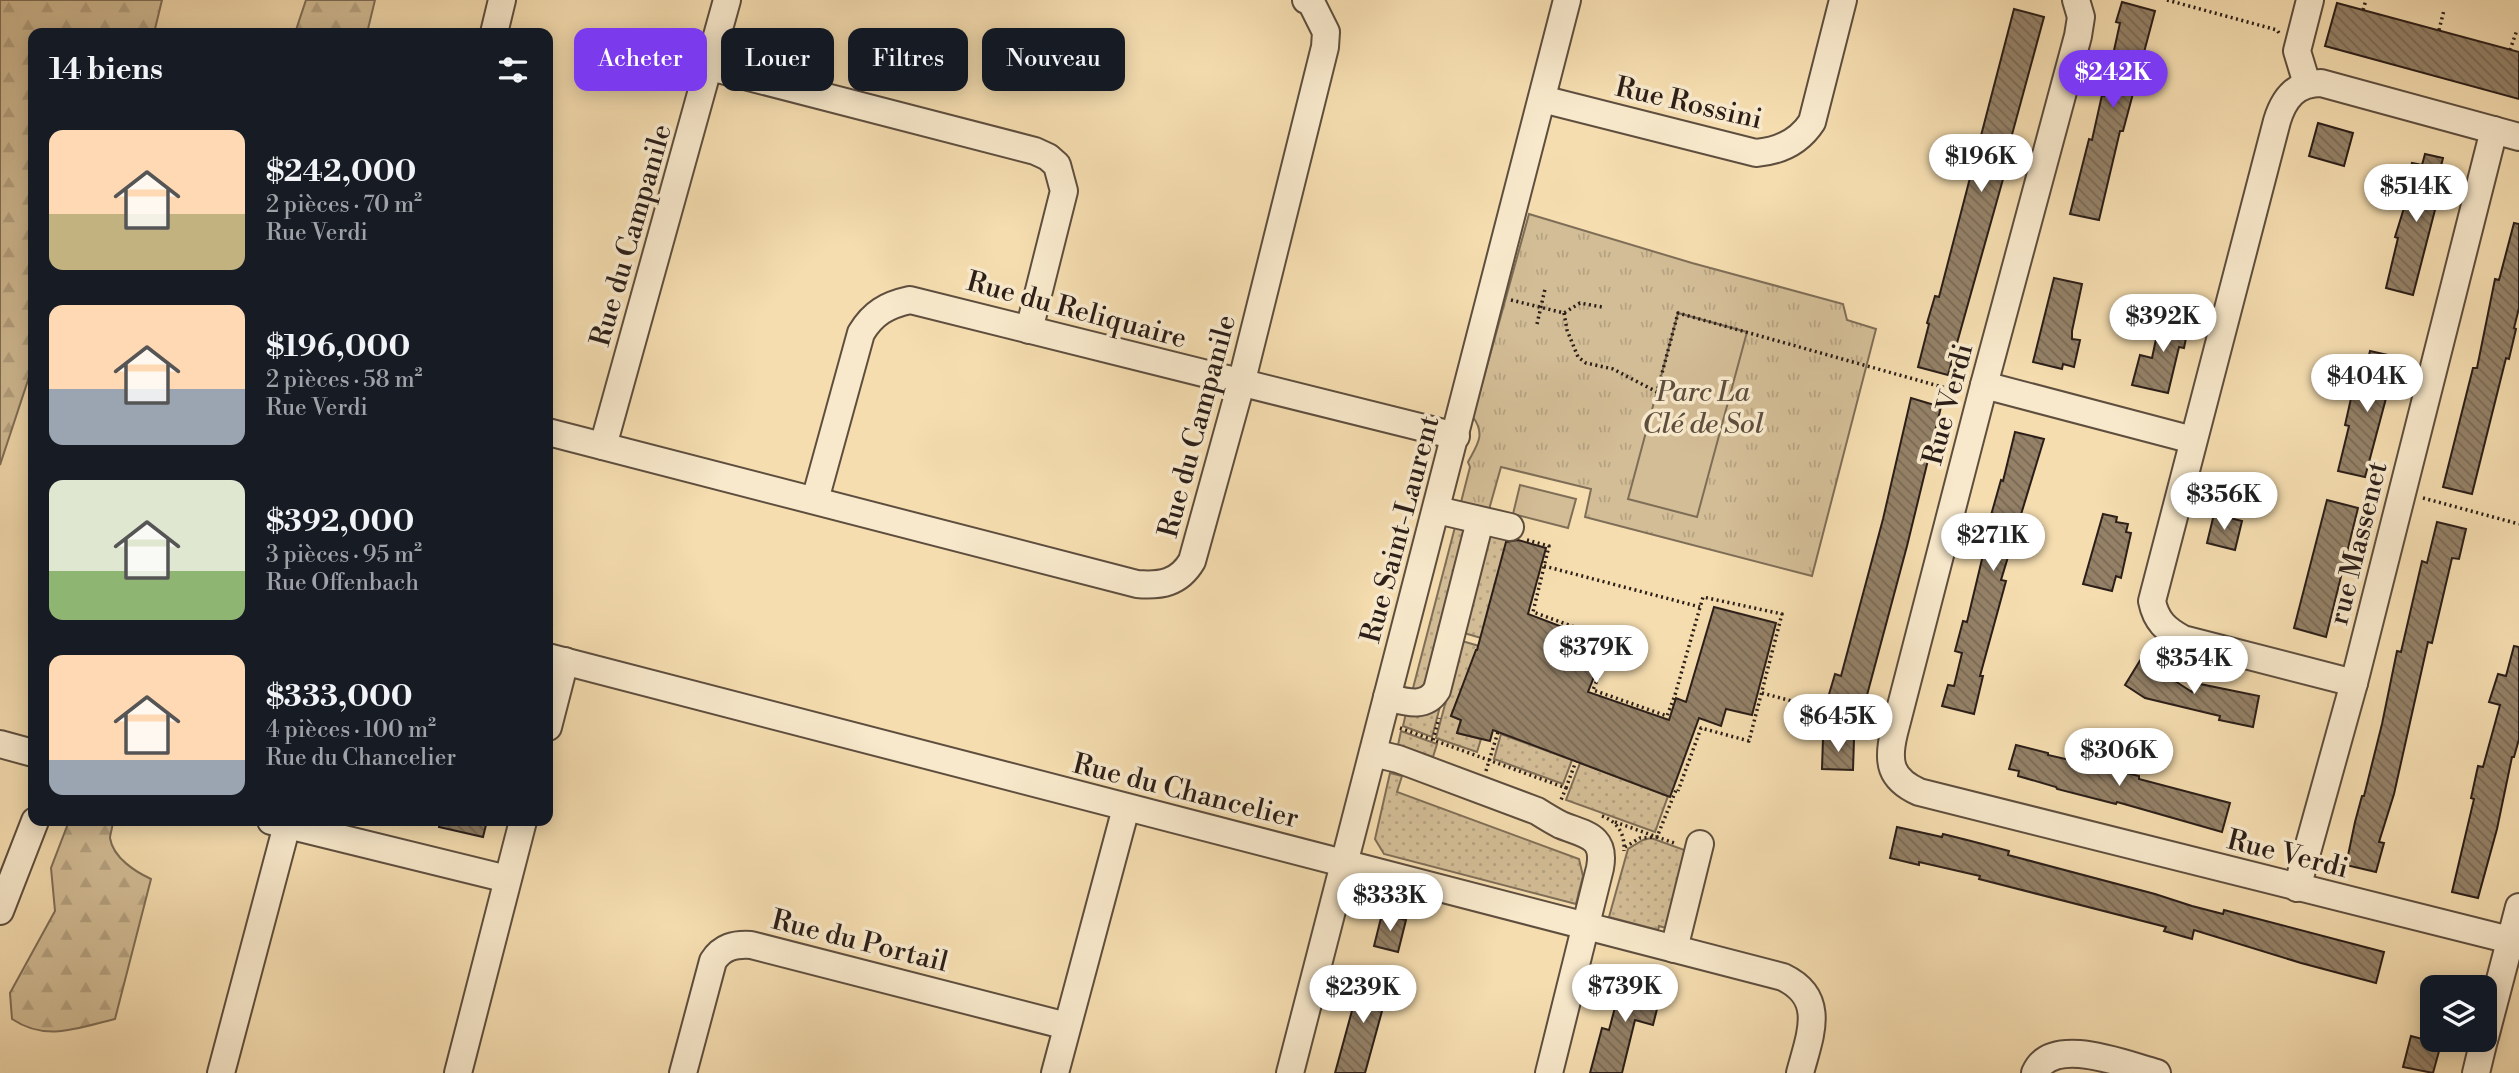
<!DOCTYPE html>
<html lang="fr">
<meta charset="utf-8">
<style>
body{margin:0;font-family:"Libre Bodoni",serif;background:#20242c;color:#f1f3f6;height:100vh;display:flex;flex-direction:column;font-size:26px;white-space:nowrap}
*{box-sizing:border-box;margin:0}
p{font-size:23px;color:#9ea1a6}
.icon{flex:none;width:38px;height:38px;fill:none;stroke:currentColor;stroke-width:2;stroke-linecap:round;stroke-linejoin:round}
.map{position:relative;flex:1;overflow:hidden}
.sheet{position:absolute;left:28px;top:28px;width:525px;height:798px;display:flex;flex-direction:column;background:#171b24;border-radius:14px;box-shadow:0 4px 18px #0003}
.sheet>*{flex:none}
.top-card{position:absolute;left:574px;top:28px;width:665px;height:63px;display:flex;gap:14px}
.fabs{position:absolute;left:2420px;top:975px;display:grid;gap:14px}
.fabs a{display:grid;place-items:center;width:77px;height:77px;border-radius:14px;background:#171b24;box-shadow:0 4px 18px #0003;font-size:35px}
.price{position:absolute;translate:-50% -60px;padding:0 16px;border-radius:24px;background:#fff;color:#222;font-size:23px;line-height:46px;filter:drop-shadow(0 2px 4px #0008)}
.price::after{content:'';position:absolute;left:50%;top:42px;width:21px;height:16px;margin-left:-10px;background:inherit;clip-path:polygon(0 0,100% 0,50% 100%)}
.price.active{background:#7c3aed;color:#fff}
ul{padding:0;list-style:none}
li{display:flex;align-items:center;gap:21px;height:175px;padding:0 21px}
li span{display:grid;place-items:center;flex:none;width:196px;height:140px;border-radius:14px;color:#555}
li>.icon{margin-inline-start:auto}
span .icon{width:84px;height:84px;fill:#fffc;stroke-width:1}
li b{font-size:30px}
h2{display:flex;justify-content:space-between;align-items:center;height:84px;padding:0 21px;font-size:30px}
.pill{padding:0 24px;border-radius:14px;background:#171b24;box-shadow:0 4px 18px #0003;font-size:24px;line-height:63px}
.pill.active{background:#7c3aed;color:#fff}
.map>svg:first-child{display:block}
</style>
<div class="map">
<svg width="2519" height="1073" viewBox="0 0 2519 1073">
<defs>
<pattern id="grass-dots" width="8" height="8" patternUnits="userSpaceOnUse" patternTransform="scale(1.75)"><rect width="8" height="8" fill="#d3bd96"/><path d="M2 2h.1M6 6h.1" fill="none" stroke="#b5a281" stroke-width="1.8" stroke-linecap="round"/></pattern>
<pattern id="forest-firs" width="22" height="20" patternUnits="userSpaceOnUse" patternTransform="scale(1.75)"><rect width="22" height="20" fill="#d3bd96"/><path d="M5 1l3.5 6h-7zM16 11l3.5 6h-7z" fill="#b5a281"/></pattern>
<pattern id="park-tufts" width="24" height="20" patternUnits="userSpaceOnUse" patternTransform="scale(1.75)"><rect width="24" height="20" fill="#d3bd96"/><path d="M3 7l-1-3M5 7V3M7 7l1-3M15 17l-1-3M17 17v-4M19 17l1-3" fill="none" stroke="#b5a281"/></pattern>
<pattern id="building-back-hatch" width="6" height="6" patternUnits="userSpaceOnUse" patternTransform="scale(1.75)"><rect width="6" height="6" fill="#948167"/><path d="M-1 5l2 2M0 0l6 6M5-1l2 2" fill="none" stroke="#796954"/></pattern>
</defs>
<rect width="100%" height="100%" fill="#f5ddb0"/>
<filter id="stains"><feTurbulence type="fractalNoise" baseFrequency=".00286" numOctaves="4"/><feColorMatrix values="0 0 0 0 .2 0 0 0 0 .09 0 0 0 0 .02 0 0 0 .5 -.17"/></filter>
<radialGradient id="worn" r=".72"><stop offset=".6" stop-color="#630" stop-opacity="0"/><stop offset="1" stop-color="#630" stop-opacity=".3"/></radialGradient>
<!-- grass -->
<g fill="url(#grass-dots)" stroke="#7f6e57" stroke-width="2">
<path d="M 1455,527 L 1463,529 L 1466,533 L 1430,686 L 1412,692 Z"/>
<path d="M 1489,532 L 1508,537 L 1481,638 L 1464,633 Z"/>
<path d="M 1462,641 L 1479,646 L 1451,716 L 1461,720 L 1457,733 L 1481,739 L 1477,752 L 1436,738 Z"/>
<path d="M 1443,695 L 1432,737 L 1403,726 L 1406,713 Z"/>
<path d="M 1401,731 L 1437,744 L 1433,757 L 1398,745 Z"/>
<path d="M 1501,734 L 1572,760 L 1563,784 L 1494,759 Z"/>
<path d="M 1580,763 L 1668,796 L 1655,832 L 1566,800 Z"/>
<path d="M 1390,773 L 1402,776 L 1397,792 L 1579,859 L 1583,876 L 1576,904 L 1384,854 L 1375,839 Z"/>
<path d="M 1651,838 L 1690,852 L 1666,928 L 1659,926 L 1658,930 L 1609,917 L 1628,849 L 1643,840 Z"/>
</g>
<!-- forest -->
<g fill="url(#forest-firs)" stroke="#7f6e57" stroke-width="2">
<path d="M 0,0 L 162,0 L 154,33 L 33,33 L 33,365 L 0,465 Z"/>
<path d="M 306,0 L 375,0 L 367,33 L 295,33 Z"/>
<path d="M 69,821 L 113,821 C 113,826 110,834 110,838 C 113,858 136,872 151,879 L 115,1019 C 78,1028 46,1042 12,1019 L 10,993 L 55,911 L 51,868 Z"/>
</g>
<!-- park -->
<path fill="url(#park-tufts)" stroke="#7f6e57" stroke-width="2" d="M 1529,214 L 1692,263 L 1843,304 L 1847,320 L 1876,329 L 1812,576 L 1585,517 L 1591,489 L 1501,467 L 1488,513 L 1460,506 L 1470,467 L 1468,462 C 1477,445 1486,435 1473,417 Z"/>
<!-- garden -->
<g fill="#d3bd96" stroke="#7f6e57" stroke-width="2">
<path d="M 1678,313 L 1747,332 L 1697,517 L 1628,499 Z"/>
<path d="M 1520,485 L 1576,499 L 1568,528 L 1513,514 Z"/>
</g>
<!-- building -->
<g fill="url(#building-back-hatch)" stroke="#2b1e18" stroke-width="2">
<path d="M 2122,2 L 2155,11 L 2123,131 L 2120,131 L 2099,220 L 2070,214 L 2089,139 L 2092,140 L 2102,95 L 2104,96 L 2120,23 L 2116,22 Z"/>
<path d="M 2337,3 L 2519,52 L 2519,99 L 2325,46 Z"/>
<path d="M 2014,9 L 2044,17 L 2004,164 L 2007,165 L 1948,375 L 1918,367 L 1929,324 L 1927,323 L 1935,296 L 1939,297 Z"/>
<path d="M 2318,123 L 2353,133 L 2344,166 L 2309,156 Z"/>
<path d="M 2425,154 L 2443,158 L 2439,174 L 2444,175 L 2413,295 L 2386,288 L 2398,238 L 2395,237 L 2408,195 L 2404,194 L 2412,163 L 2422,165 Z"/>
<path d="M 2514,223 L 2519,224 L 2519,308 L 2514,328 L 2516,329 L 2509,359 L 2506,358 L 2472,494 L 2443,487 L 2473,368 L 2477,368 L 2495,279 L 2499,280 Z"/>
<path d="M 2054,278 L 2082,284 L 2072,331 L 2072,339 L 2080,340 L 2074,367 L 2063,364 L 2062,369 L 2033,362 Z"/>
<path d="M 2162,311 L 2190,318 L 2184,348 L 2179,347 L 2168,393 L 2132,385 L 2140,355 L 2152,358 Z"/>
<path d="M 2370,351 L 2397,357 L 2365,477 L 2338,471 L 2349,426 L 2345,425 L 2352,394 L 2359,396 Z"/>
<path d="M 1911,398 L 1941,407 L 1907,546 L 1863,710 L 1827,701 L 1835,674 L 1841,676 L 1883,519 Z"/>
<path d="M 2015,432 L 2044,439 L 2001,580 L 2006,581 L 1980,676 L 1983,676 L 1974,714 L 1942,706 L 1948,685 L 1954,686 L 1962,653 L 1955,651 L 1963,621 L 1967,622 L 1983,555 L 1980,554 L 2001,480 L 2003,481 Z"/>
<path d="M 2327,500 L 2358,508 L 2326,637 L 2294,628 Z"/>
<path d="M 2103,514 L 2117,517 L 2116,522 L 2128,524 L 2126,532 L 2131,533 L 2121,578 L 2116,576 L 2112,591 L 2083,584 Z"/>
<path d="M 2214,514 L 2242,521 L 2235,550 L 2207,543 Z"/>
<path d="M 2437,522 L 2466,529 L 2459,559 L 2452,558 L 2432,643 L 2428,642 L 2394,794 L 2379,842 L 2384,843 L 2376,872 L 2346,865 L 2355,822 L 2362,796 L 2364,796 L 2382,724 L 2397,651 L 2401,652 L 2422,561 L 2427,563 Z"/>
<path d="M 1518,540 L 1546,548 L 1528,614 L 1607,644 L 1588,692 L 1669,720 L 1676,698 L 1686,702 L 1714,607 L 1776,623 L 1752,715 L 1726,709 L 1721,726 L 1699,718 L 1670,797 L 1493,730 L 1490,741 L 1457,733 L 1461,720 L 1451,716 L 1476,650 L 1477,650 L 1506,542 Z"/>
<path d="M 2514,646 L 2519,647 L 2519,739 L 2514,757 L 2512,757 L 2497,829 L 2478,898 L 2452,892 L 2474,799 L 2471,798 L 2478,766 L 2483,767 L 2500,705 L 2489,702 L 2498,674 L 2506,676 Z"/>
<path d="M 2141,659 L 2192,692 L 2195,683 L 2259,696 L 2253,727 L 2219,720 L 2220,716 L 2145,698 L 2125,685 Z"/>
<path d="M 1823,738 L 1854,739 L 1853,770 L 1822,769 Z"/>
<path d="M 2016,745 L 2048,753 L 2048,755 L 2139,776 L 2139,779 L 2230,803 L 2222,832 L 2117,802 L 2116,804 L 2057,789 L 2056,787 L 2018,776 L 2019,771 L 2009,769 Z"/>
<path d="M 440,821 L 487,821 L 483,837 L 439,827 Z"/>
<path d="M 1897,827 L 1942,837 L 1943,834 L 1971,841 L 2009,851 L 2008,855 L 2155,894 L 2192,906 L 2223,914 L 2224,910 L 2384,952 L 2376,983 L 2301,963 L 2194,930 L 2192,939 L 2164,931 L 2166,927 L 1979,879 L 1980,876 L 1919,862 L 1919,865 L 1890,858 Z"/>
<path d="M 1382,914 L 1406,920 L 1398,952 L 1374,946 Z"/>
<path d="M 1362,974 L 1390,982 L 1365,1073 L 1335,1073 Z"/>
<path d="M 1617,978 L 1662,989 L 1653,1025 L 1635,1020 L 1622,1073 L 1590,1073 L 1602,1028 L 1609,1030 L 1618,996 L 1612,995 Z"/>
<path d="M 2411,1036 L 2441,1044 L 2433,1073 L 2403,1067 Z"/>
</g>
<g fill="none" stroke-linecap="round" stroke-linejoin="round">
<defs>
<g id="minor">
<path d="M 2076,0 L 2081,17 L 2078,36 L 1984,385 L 1894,733 C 1887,762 1890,779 1919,792 L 2510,940"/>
<path d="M 494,33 L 502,0"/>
<path d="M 710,67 L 1035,151 L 1048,157 L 1057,165 L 1064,191 L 1029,330"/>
<path d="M 2307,84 L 2297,51 L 2310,0"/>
<path d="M 1542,99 L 1756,153 C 1780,151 1799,142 1812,122 L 1843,0"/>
<path d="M 1984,385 L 2193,440"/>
<path d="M 548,432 L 1137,584 C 1161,586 1179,583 1192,561 L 1241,384 L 1325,47 L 1326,32 L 1311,2 L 1306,0"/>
<path d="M 603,446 L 727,0"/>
<path d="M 815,500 L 861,333 C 873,313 887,305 910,300 L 1456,436"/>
<path d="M 1437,510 L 1510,527"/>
<path d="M 548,657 L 1783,977 C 1827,998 1810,1035 1800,1073"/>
<path d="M 2354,683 L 2183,639 C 2166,630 2156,621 2152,601 L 2277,121 C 2284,98 2296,83 2321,83 L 2519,137"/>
<path d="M 1387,697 C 1406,702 1425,709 1437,690 L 1480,521"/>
<path d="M 548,727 L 565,661"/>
<path d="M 0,744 L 33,753"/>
<path d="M 1373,753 L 1398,759 L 1537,811 C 1545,816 1553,821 1561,825 C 1586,835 1606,836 1600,868 L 1549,1073"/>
<path d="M 271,821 L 507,879"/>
<path d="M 2297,888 L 2354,683 L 2494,130"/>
<path d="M 0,911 L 35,821"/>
<path d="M 1674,949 L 1700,844"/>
<path d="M 2485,1037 L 2519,907"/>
<path d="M 221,1073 L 287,825"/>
<path d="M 458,1073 L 523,821"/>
<path d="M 683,1073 L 713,961 C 722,947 734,944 751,945 L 1067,1026"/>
<path d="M 1055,1073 L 1126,808"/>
<path d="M 1290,1073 L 1567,0"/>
<path d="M 2035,1073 C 2052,1034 2126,1065 2157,1073"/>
<path d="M 2476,1073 L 2484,1040"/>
</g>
</defs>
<!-- minor casing -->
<use href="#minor" stroke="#5e4e3e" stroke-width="30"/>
<!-- path -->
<g stroke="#2b1e18" stroke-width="3.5" stroke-dasharray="2 3.5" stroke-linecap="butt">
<path d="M 2167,0 L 2277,30 L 2279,33"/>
<path d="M 2363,10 L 2366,0"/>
<path d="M 2439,30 L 2444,10"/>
<path d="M 2510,50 L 2517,30"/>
<path d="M 1511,300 L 1564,313 L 1580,303 L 1602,307"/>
<path d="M 1564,313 L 1567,330 L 1578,357 L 1586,363 L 1613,369 L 1657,392 L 1678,313 L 1960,392"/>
<path d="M 1537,324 L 1545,289"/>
<path d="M 2423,498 L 2519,524"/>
<path d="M 1527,540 L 1549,546 L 1533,612 L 1613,641 L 1593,690 L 1667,716 L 1675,695 L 1703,597 L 1782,614 L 1749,741 L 1701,728 L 1678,791"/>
<path d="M 1544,566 L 1700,607"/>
<path d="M 1762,693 L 1873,723"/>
<path d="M 1400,728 L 1566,788 L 1561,800"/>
<path d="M 1433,740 L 1439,718"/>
<path d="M 1486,771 L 1498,732"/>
<path d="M 1566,788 L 1576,761"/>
<path d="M 1602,816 C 1618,822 1625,834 1624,851"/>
<path d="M 1615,822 L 1677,844"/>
<path d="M 1625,847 L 1640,838 L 1657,837 L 1676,790"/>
</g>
<!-- minor -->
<use href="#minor" stroke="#f8e9cc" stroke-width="26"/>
</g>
<g text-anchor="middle" stroke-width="7" stroke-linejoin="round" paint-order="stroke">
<!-- street labels -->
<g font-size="28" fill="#2b1e18" stroke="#f8e9cc">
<text transform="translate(1689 102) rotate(13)" y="10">Rue Rossini</text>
<text transform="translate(630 235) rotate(-74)" y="10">Rue du Campanile</text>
<text transform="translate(1077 309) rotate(15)" y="10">Rue du Reliquaire</text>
<text transform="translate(1947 404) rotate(-75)" y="10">Rue Verdi</text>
<text transform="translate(1196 426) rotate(-75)" y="10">Rue du Campanile</text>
<text transform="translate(1399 529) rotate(-75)" y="10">Rue Saint-Laurent</text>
<text transform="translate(2357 543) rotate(-76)" y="10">rue Massenet</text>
<text transform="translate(1186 790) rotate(14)" y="10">Rue du Chancelier</text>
<text transform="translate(2288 853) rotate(14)" y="10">Rue Verdi</text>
<text transform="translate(860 940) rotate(14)" y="10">Rue du Portail</text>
</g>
<!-- park labels -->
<g font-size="28" font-style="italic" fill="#5d4e3e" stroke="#f8e9cc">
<text x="1703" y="401">Parc La<tspan x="1703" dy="32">Clé de Sol</tspan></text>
</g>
</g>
<rect width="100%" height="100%" filter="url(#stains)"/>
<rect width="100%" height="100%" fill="url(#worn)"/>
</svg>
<div class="fabs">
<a><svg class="icon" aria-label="layers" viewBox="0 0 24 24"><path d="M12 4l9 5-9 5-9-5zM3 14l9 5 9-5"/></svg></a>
</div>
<b class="price active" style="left:2113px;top:110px">$242K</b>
<b class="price" style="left:1981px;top:194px">$196K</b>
<b class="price" style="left:2416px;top:224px">$514K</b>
<b class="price" style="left:2163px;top:354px">$392K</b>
<b class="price" style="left:2367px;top:414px">$404K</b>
<b class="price" style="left:2224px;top:532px">$356K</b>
<b class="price" style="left:1993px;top:573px">$271K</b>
<b class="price" style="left:1596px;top:685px">$379K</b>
<b class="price" style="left:2194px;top:696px">$354K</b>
<b class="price" style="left:1838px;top:754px">$645K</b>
<b class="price" style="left:2119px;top:788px">$306K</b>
<b class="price" style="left:1390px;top:933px">$333K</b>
<b class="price" style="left:1625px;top:1024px">$739K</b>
<b class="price" style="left:1363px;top:1025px">$239K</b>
<div class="top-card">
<a class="pill active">Acheter</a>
<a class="pill">Louer</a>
<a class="pill">Filtres</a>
<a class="pill">Nouveau</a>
</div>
<section class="sheet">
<h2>14 biens<svg class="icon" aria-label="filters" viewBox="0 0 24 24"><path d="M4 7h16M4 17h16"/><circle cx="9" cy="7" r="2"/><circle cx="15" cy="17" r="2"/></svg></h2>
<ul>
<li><span style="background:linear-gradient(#ffd9b3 60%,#c2b280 0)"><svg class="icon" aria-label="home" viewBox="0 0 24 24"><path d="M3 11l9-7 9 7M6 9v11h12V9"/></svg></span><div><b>$242,000</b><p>2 pièces · 70 m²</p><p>Rue Verdi</p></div></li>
<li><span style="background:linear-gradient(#ffd9b3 60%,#9aa5b1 0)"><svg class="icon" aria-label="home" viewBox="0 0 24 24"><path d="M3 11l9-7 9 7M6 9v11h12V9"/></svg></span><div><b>$196,000</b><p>2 pièces · 58 m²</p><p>Rue Verdi</p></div></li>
<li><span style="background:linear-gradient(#dfe7d0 65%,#8fb573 0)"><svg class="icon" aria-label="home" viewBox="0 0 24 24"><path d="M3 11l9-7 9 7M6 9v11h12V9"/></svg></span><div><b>$392,000</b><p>3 pièces · 95 m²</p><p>Rue Offenbach</p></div></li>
<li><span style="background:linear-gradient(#ffd9b3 75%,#9aa5b1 0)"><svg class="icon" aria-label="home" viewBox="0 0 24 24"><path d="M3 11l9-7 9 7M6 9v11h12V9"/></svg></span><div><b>$333,000</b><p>4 pièces · 100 m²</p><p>Rue du Chancelier</p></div></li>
</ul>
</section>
</div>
